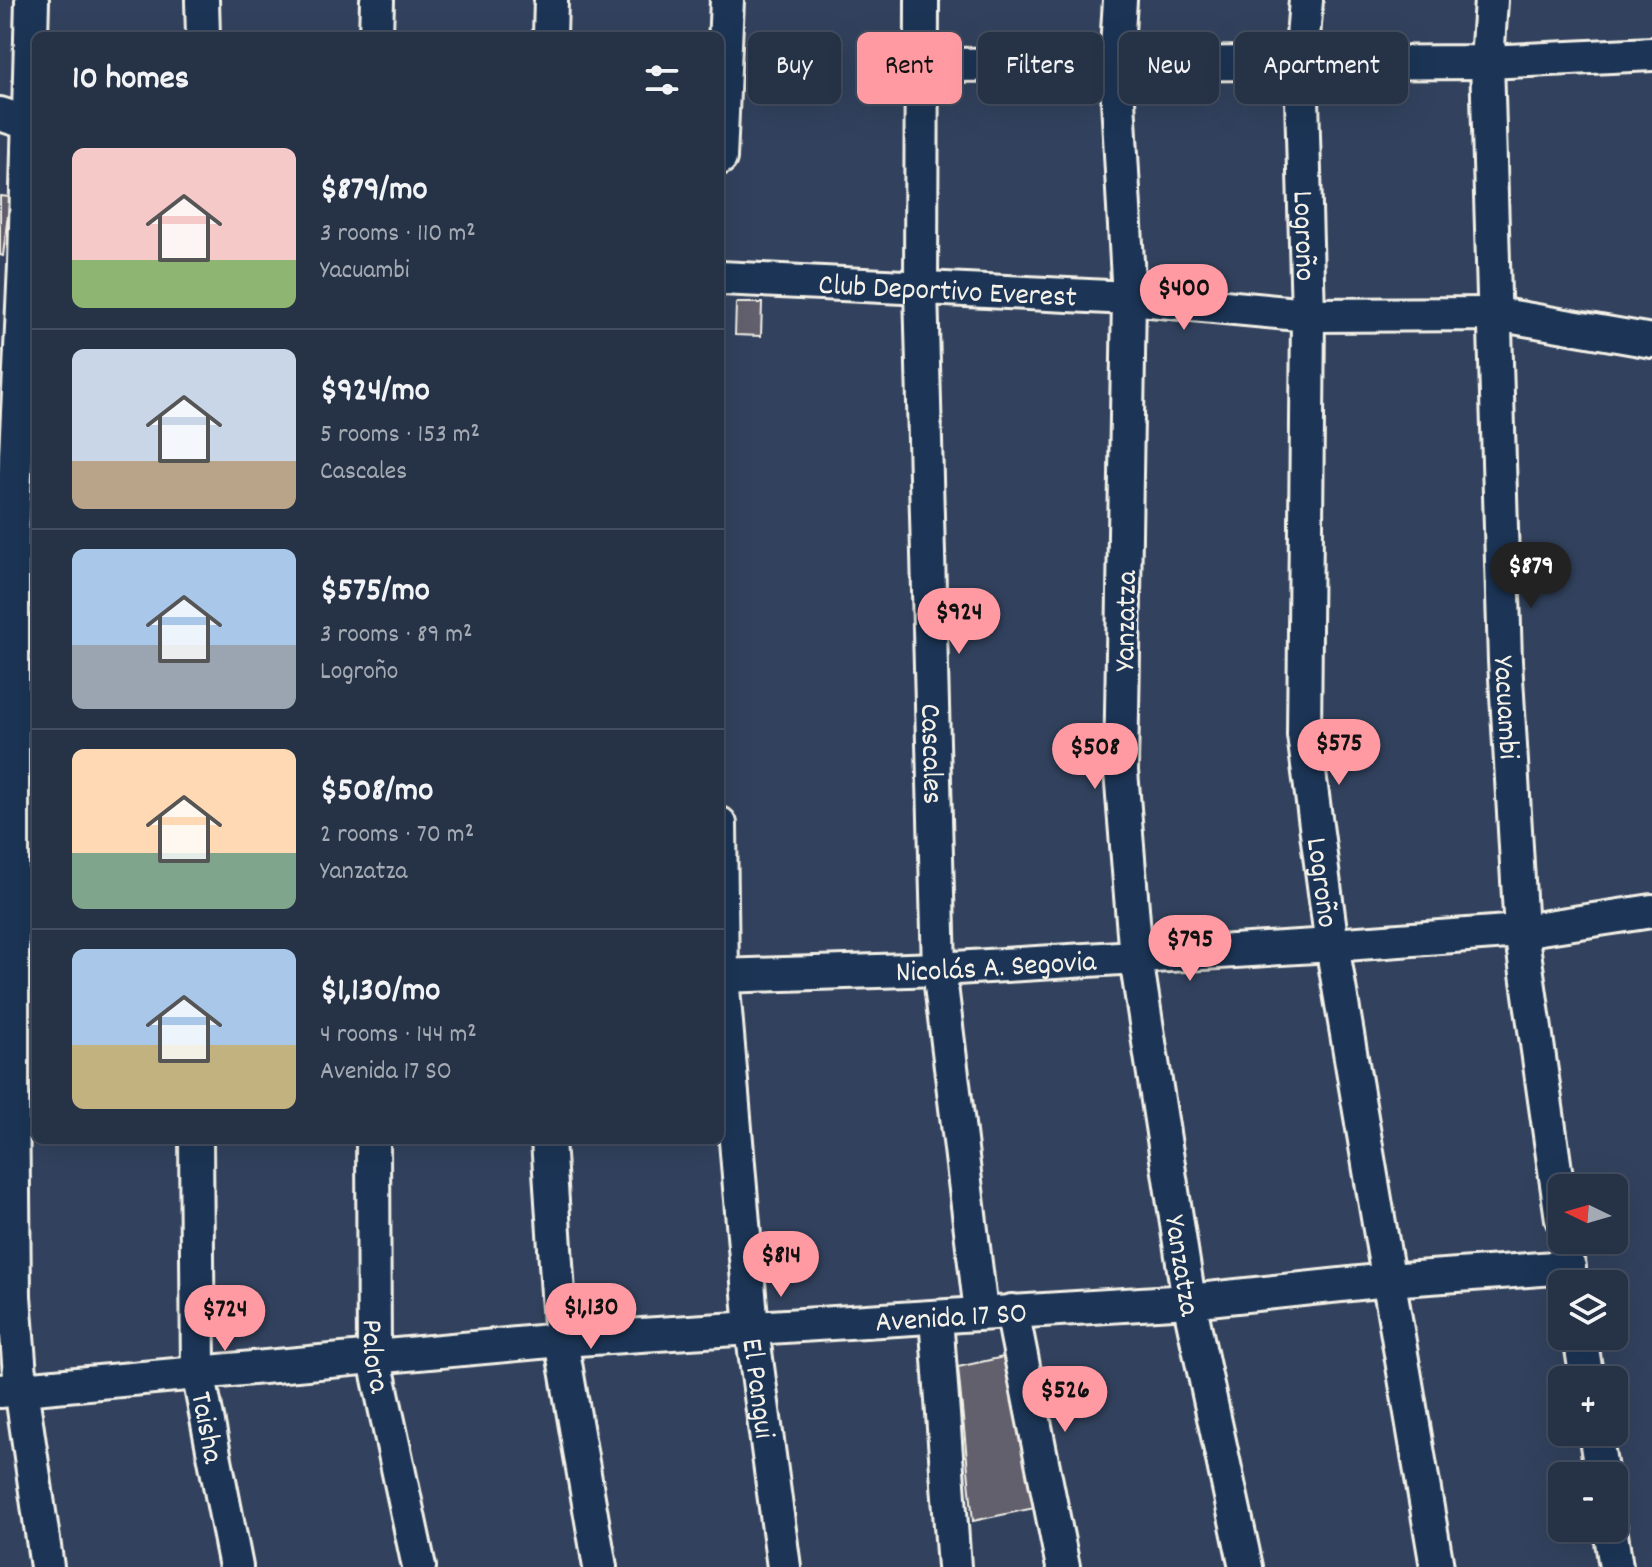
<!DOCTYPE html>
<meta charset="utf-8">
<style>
body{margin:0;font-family:Dekko,sans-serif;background:#323e51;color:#f1f3f6;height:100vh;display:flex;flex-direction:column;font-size:30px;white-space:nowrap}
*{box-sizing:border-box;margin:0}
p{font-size:26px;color:#a4aab3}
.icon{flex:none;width:44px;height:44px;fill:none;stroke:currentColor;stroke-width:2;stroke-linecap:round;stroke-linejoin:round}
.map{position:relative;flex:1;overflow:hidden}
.panel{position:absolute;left:32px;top:32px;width:692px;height:1112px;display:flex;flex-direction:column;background:#263246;border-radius:12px;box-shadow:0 8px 32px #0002,0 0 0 2px #424d5f}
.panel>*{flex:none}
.hud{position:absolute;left:748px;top:32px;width:760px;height:72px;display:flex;gap:16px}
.needle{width:52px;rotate:275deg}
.tools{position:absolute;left:1548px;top:1174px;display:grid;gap:16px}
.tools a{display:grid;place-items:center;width:80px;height:80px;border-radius:12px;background:#263246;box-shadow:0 8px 32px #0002,0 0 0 2px #424d5f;font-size:40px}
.price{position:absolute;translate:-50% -68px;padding:0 18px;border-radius:28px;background:#ff9aa2;color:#111;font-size:26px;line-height:52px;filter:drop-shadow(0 2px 4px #0008)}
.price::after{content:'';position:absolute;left:50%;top:48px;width:24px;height:18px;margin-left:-12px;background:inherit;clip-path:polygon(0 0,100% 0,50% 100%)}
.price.active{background:#222;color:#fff}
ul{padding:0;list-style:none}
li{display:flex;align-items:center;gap:24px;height:200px;padding:0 40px}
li+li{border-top:2px solid #424d5f}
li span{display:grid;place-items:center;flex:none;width:224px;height:160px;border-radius:12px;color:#555}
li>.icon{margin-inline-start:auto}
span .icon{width:96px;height:96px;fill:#fffc;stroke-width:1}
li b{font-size:34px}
h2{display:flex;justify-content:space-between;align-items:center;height:96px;padding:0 40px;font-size:34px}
.pill{padding:0 28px;border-radius:12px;background:#263246;box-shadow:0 8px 32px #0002,0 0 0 2px #424d5f;font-size:28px;line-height:72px}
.pill.active{background:#ff9aa2;color:#111}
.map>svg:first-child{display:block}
</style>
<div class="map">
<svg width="1652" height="1567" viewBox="0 0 1652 1567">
<rect width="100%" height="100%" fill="#32425e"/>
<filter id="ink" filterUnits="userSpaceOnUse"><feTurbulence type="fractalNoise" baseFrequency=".0125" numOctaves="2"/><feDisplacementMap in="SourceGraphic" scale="16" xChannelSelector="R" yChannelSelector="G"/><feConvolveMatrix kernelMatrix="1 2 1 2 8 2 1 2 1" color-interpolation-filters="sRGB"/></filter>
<g filter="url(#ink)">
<!-- building -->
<g fill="#63606e" stroke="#f4f1e8" stroke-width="2">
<path d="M 0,196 L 10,197 L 3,256 L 0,255 Z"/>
<path d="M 736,303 L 762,303 L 761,336 L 735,335 Z"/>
<path d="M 1008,1356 L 1039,1507 L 973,1521 L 958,1367 Z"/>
</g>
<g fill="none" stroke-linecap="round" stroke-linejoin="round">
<defs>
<g id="minor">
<path d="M 32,0 L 25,265 L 12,538 L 12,1086 L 14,1296 L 21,1388 L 47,1567"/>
<path d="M 202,0 L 203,36"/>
<path id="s1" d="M 922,0 L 921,289 L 939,969 L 981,1312"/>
<path id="s2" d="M 1120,0 L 1116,64 L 1129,298 L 1121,771 L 1136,958 L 1189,1301 L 1246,1567"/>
<path id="s3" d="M 1306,0 L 1301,63 L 1308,315 L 1304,735 L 1332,945 L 1437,1567"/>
<path id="s4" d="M 1491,0 L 1487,62 L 1505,661 L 1521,931 L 1562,1219"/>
<path d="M 376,36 L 377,0"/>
<path d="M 550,36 L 551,0"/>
<path d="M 921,65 L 1487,62 L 1652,54"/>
<path d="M 0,114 L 28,123"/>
<path d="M 720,158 L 727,0"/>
<path id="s5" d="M 720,278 L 1129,298 L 1308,315 L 1496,314 L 1652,341"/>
<path id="s6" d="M 720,824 L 722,976 L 752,1329 L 784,1567"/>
<path id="s7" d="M 720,976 L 939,969 L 1332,945 L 1521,931 L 1652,911"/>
<path id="s8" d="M 196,1140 L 198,1372 L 236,1567"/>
<path id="s9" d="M 373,1140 L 374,1355 L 419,1567"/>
<path d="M 548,1140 L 561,1340 L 600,1567"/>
<path d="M 1012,1311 L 1063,1567"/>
<path d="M 936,1317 L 954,1567"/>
<path d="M 1580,1336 L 1587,1380"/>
<path id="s10" d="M 0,1391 L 561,1340 L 1189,1301 L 1388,1280 L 1569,1267"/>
<path d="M 1595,1432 L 1602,1476"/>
<path d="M 1610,1528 L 1616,1567"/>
</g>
</defs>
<!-- minor casing -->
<use href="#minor" stroke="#f4f1e8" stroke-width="38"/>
<!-- minor -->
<use href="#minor" stroke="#1d3557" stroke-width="32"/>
</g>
</g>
<g text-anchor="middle" stroke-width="6" stroke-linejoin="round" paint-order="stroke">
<!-- street labels -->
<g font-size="30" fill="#f4f1e8" stroke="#1d3557">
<text dy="10" stroke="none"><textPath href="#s3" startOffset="236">Logroño</textPath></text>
<text dy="10" stroke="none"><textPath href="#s5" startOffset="228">Club Deportivo Everest</textPath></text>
<text transform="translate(1124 621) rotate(-89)" y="10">Yanzatza</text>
<text dy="10" stroke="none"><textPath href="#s4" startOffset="708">Yacuambi</textPath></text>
<text dy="10" stroke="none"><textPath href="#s1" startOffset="754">Cascales</textPath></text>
<text dy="10" stroke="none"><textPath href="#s3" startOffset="884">Logroño</textPath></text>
<text dy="10" stroke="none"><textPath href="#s7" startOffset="276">Nicolás A. Segovia</textPath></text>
<text dy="10" stroke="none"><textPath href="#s2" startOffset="1270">Yanzatza</textPath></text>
<text dy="10" stroke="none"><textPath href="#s10" startOffset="954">Avenida 17 SO</textPath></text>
<text dy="10" stroke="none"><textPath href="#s9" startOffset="216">Palora</textPath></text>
<text dy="10" stroke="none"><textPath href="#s6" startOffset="566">El Pangui</textPath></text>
<text dy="10" stroke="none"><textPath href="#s8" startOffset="288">Taisha</textPath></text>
</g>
</g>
</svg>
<div class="tools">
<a><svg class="needle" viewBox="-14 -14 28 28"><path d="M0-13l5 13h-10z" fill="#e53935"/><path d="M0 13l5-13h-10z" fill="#a4aab3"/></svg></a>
<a><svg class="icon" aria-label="layers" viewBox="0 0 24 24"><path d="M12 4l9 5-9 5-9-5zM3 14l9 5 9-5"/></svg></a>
<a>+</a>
<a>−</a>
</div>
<b class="price" style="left:1184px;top:332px">$400</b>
<b class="price active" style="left:1531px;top:610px">$879</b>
<b class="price" style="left:959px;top:656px">$924</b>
<b class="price" style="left:1339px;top:787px">$575</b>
<b class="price" style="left:1095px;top:791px">$508</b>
<b class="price" style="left:1190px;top:983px">$795</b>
<b class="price" style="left:781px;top:1299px">$814</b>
<b class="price" style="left:591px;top:1351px">$1,130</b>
<b class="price" style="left:225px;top:1353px">$724</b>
<b class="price" style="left:1065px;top:1434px">$526</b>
<div class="hud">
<a class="pill">Buy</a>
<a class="pill active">Rent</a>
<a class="pill">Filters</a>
<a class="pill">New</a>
<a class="pill">Apartment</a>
</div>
<section class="panel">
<h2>10 homes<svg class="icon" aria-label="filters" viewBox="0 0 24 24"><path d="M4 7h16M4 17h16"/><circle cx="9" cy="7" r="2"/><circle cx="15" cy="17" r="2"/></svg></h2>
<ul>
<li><span style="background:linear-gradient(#f6c9c9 70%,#8fb573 0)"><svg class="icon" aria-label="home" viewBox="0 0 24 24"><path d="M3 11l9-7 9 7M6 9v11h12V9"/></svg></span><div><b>$879/mo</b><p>3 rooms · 110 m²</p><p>Yacuambi</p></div></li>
<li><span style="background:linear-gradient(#c9d6e8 70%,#b9a48a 0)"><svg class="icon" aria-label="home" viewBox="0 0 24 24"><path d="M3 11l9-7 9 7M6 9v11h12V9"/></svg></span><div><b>$924/mo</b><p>5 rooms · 153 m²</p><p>Cascales</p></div></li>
<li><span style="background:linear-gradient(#a9c7e8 60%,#9aa5b1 0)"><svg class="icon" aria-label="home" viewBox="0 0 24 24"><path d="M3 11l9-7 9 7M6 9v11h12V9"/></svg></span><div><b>$575/mo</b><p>3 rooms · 89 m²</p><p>Logroño</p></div></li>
<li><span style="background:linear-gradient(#ffd9b3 65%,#7fa58c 0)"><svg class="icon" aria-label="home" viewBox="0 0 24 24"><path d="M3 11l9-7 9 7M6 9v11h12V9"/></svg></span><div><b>$508/mo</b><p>2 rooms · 70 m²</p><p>Yanzatza</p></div></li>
<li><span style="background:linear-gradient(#a9c7e8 60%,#c2b280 0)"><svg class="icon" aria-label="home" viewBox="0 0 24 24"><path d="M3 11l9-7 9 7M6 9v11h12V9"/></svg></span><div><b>$1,130/mo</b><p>4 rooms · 144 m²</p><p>Avenida 17 SO</p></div></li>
</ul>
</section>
</div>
